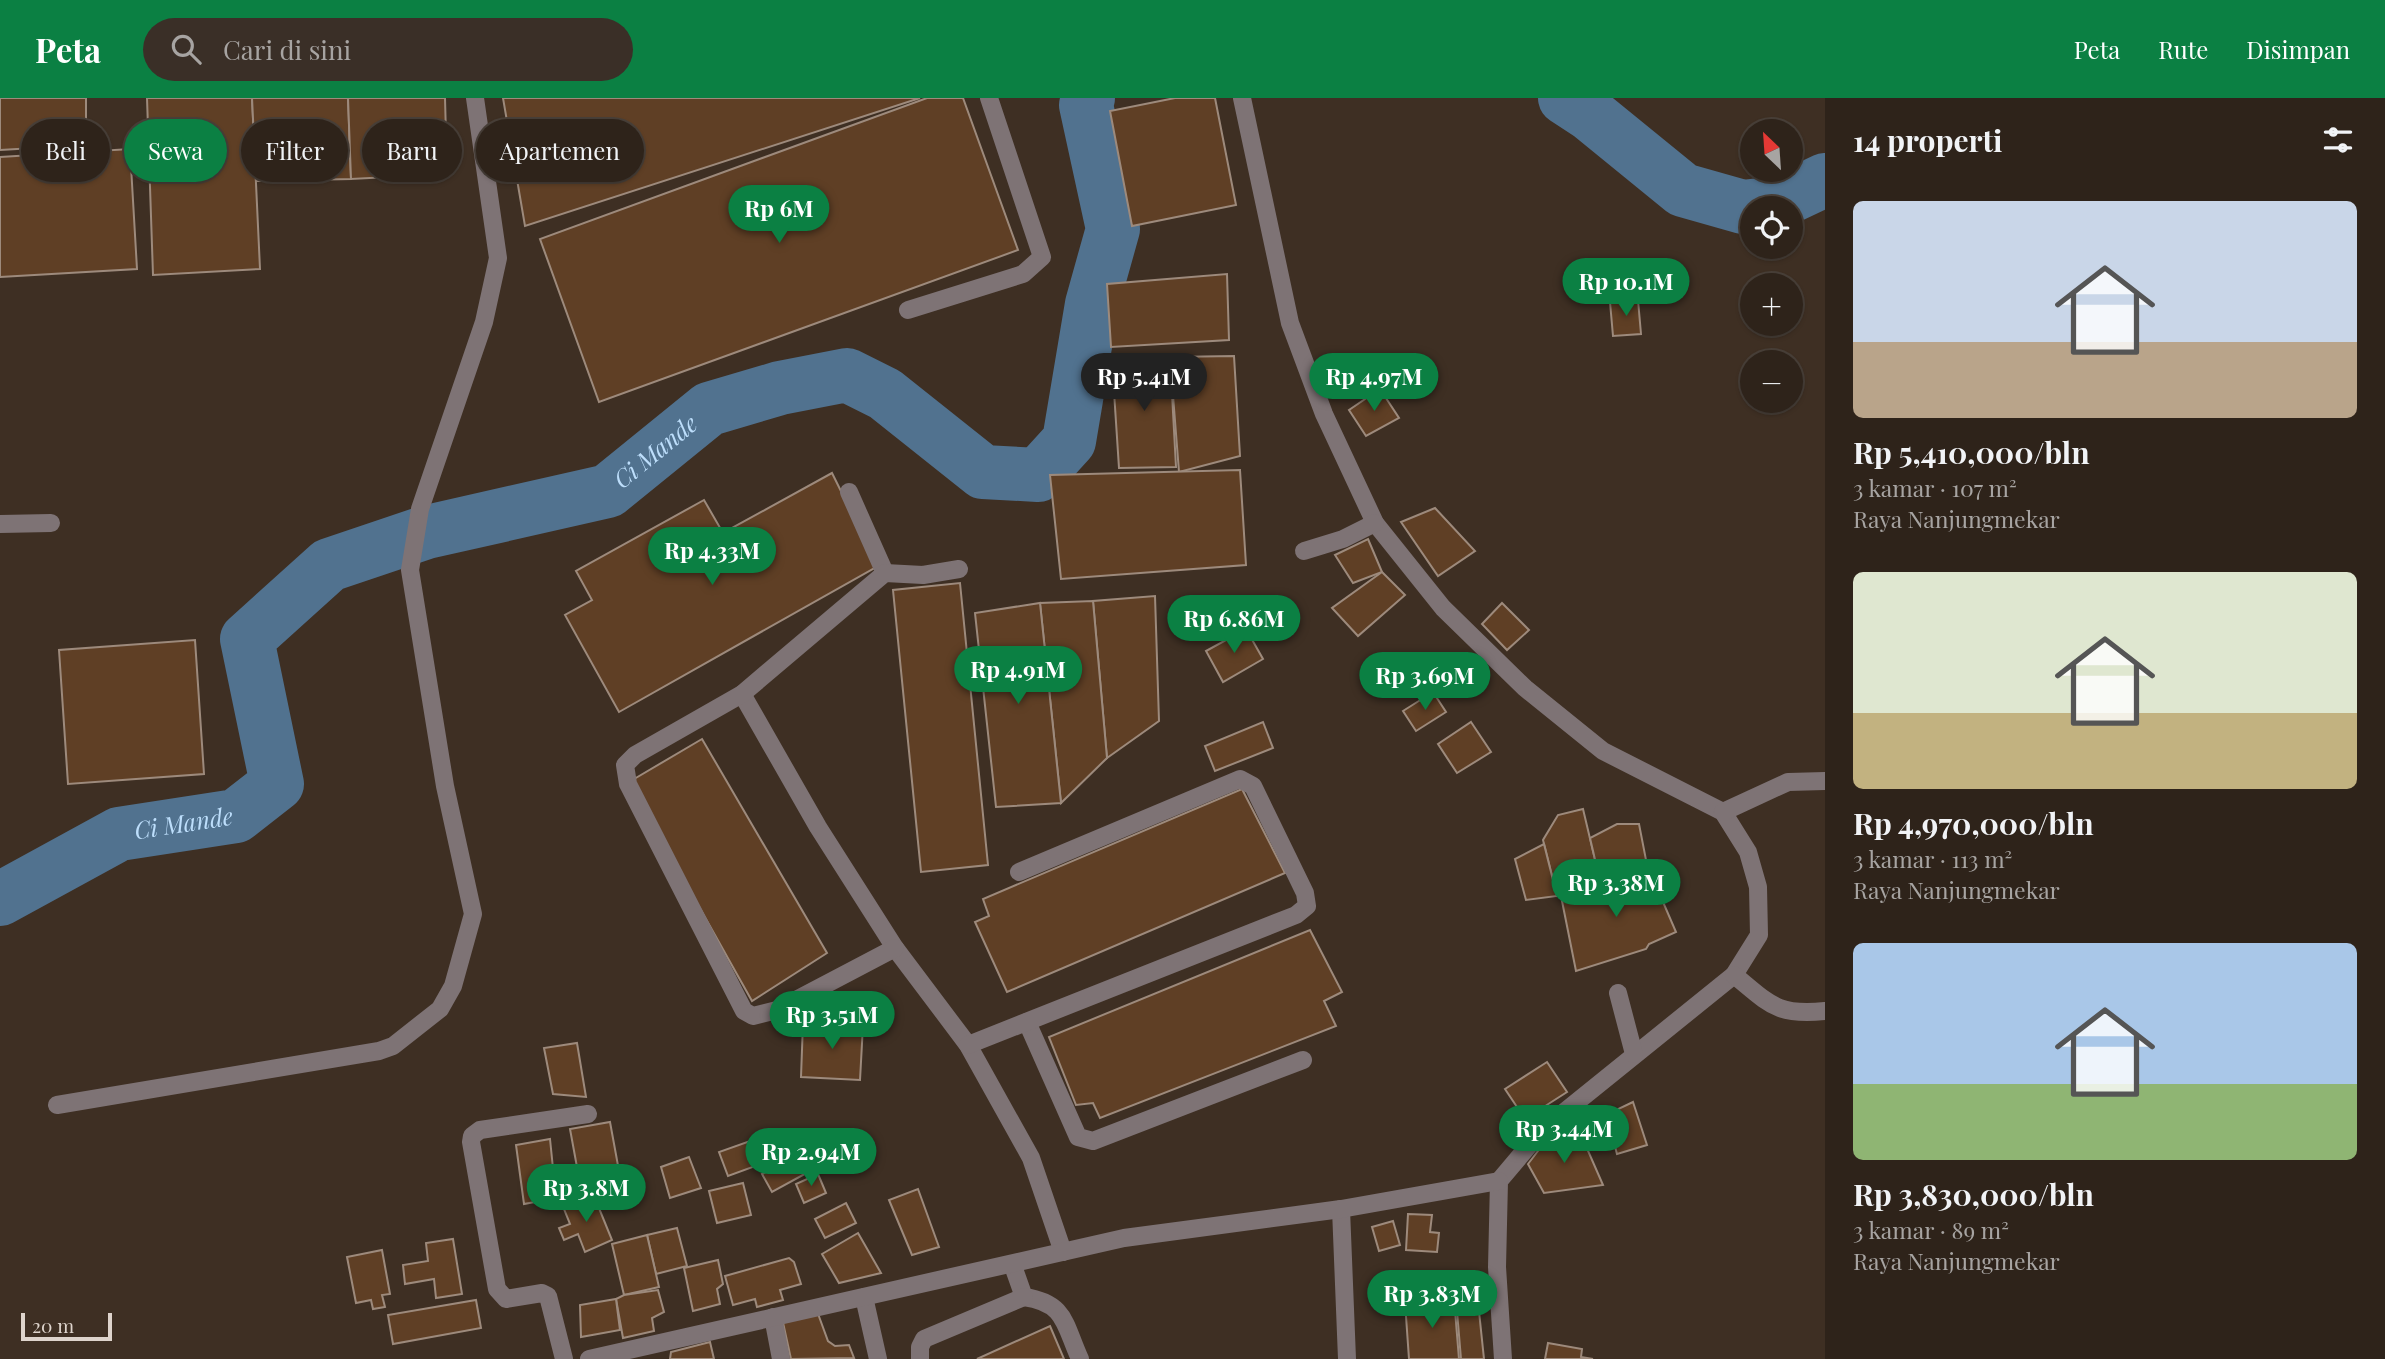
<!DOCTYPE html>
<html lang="id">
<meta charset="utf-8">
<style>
body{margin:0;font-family:"Playfair Display",serif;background:#3a2f27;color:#f1f3f6;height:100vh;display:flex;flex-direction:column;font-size:26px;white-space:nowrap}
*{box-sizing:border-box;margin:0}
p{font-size:23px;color:#a7a4a2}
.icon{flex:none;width:38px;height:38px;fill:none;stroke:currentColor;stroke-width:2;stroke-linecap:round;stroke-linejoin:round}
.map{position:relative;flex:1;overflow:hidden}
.panel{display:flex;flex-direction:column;background:#2e231a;width:560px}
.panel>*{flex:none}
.hud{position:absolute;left:21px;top:21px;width:665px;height:63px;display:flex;gap:14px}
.needle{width:46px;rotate:335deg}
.controls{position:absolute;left:1740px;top:21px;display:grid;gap:14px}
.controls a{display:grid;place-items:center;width:63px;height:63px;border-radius:50%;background:#2e231a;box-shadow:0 2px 5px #0004,0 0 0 2px #494039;font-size:35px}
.scale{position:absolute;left:21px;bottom:18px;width:91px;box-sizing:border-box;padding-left:7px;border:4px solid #ded4cc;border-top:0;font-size:19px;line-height:24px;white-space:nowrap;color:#ded4cc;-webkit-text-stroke:5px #3e2f23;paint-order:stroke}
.price{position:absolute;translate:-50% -60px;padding:0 16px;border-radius:24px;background:#0b8043;color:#fff;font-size:23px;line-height:46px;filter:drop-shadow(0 2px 4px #0008)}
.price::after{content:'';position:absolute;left:50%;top:42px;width:21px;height:16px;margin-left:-10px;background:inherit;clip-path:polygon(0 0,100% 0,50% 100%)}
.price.current{background:#222;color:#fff}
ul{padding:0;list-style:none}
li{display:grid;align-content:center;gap:14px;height:371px;padding:0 28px}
li span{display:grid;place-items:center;height:217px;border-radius:10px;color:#555}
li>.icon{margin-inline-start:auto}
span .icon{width:126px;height:126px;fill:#fffc;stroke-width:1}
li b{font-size:30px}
h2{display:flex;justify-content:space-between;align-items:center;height:84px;padding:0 28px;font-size:30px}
.chip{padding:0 24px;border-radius:32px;background:#2e231a;box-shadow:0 2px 5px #0004,0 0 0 2px #494039;font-size:24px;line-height:63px}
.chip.current{background:#0b8043;color:#fff}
header{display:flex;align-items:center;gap:42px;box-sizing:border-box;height:98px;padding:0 35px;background:#0b8043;color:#fff}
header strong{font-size:33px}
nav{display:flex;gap:38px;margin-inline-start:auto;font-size:24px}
.search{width:490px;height:63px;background:#3a2f27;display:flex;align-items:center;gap:18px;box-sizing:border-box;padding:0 24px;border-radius:38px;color:#a7a4a2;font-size:26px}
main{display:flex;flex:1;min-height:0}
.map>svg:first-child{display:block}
</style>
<header>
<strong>Peta</strong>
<div class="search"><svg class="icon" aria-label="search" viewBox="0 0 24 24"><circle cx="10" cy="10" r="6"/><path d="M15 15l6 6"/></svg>Cari di sini</div>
<nav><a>Peta</a><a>Rute</a><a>Disimpan</a></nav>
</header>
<main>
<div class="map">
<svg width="1825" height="1261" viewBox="0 0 1825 1261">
<rect width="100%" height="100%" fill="#3e2f23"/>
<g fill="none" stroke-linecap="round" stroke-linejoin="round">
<!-- river -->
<g stroke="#51728f" stroke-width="54">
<path d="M 1565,0 L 1591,17 L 1683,92 L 1743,109 L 1776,105 L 1825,82"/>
<path id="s1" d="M 0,801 L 119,736 L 236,718 L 277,686 L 247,541 L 329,467 L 427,434 L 608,393 L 709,311 L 780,290 L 847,277 L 885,296 L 983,374 L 1038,377 L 1069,343 L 1092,206 L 1113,131 L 1086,7 L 1088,0"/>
</g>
</g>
<!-- building -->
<g fill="#5f3f25" stroke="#9d8a7c" stroke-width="2">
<path d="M 0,0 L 86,0 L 86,47 L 0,52 Z"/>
<path d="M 147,0 L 252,0 L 260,171 L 153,177 Z"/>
<path d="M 252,0 L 348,0 L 351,81 L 256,83 Z"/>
<path d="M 348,0 L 445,0 L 447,76 L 351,81 Z"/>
<path d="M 503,0 L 920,0 L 525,128 Z"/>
<path d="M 927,0 L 963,0 L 1018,152 L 599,304 L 540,141 Z"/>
<path d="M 1175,0 L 1215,0 L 1236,107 L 1132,128 L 1110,13 Z"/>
<path d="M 130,51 L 137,171 L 0,179 L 0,59 Z"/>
<path d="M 1227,176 L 1229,242 L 1111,249 L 1107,186 Z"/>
<path d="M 1638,202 L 1641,236 L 1613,238 L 1610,204 Z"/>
<path d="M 1234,258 L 1240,358 L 1179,374 L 1170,259 Z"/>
<path d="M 1170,259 L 1176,369 L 1119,370 L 1112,263 Z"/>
<path d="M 1380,291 L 1399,320 L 1366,338 L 1349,312 Z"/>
<path d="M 1240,372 L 1246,467 L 1061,481 L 1050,377 Z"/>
<path d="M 832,375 L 878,468 L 619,614 L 565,517 L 592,502 L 576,473 L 704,402 L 723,435 Z"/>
<path d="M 1435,410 L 1475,453 L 1438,478 L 1401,424 Z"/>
<path d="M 1368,441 L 1382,474 L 1353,485 L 1335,457 Z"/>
<path d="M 1382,474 L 1405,497 L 1358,538 L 1332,510 Z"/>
<path d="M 960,485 L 988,767 L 921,774 L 893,492 Z"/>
<path d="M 1155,498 L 1159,623 L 1107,660 L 1093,503 Z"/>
<path d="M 1093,503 L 1107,660 L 1061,705 L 1040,505 Z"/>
<path d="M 1040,505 L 1061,705 L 996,709 L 975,515 Z"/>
<path d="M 1502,505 L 1529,532 L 1507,552 L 1482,526 Z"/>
<path d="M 1246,531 L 1263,561 L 1223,584 L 1206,553 Z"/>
<path d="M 195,542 L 204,676 L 68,686 L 59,552 Z"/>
<path d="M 1433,594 L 1446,614 L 1416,633 L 1403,613 Z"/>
<path d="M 1263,624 L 1273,650 L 1215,673 L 1205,648 Z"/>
<path d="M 1471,624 L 1491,654 L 1457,675 L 1438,646 Z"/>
<path d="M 702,641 L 827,855 L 752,903 L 629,684 Z"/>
<path d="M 1242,691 L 1285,775 L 1007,894 L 975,824 L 989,818 L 983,801 Z"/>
<path d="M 1583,711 L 1601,787 L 1557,798 L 1543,742 L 1558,717 Z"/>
<path d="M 1617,726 L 1639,726 L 1647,767 L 1600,783 L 1590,740 Z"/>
<path d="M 1544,746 L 1557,798 L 1526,802 L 1515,761 Z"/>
<path d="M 1647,767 L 1676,834 L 1649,846 L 1646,851 L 1576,873 L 1561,798 L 1618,786 L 1615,780 Z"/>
<path d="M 1310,832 L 1342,894 L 1324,903 L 1336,928 L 1100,1020 L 1093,1005 L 1076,1007 L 1049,939 Z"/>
<path d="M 803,925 L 863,927 L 860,982 L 801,979 Z"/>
<path d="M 577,945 L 586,999 L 553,996 L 544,950 Z"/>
<path d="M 1547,964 L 1567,994 L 1525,1021 L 1505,991 Z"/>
<path d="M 1633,1004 L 1647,1047 L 1617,1056 L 1611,1034 L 1617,1028 L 1614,1013 Z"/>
<path d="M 610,1024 L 619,1073 L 579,1080 L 570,1031 Z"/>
<path d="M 1551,1036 L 1571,1037 L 1574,1042 L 1582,1039 L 1603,1087 L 1544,1095 L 1528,1066 Z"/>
<path d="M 550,1041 L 556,1100 L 524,1106 L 516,1047 Z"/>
<path d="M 753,1042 L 761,1066 L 728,1078 L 719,1054 Z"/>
<path d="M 802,1054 L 812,1072 L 772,1094 L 762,1076 Z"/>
<path d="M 689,1059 L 701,1090 L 670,1100 L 661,1069 Z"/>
<path d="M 818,1076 L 826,1095 L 804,1105 L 796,1086 Z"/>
<path d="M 743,1085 L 751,1117 L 717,1125 L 709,1093 Z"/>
<path d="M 918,1091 L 939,1149 L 912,1157 L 889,1102 Z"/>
<path d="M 594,1098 L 612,1142 L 585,1154 L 578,1136 L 564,1142 L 559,1130 L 570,1126 L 564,1111 Z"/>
<path d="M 846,1105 L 856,1125 L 825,1140 L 815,1121 Z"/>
<path d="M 1408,1116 L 1432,1117 L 1430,1134 L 1439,1135 L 1437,1154 L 1406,1152 Z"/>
<path d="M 1393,1123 L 1400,1147 L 1379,1153 L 1372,1129 Z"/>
<path d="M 677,1130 L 687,1168 L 656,1176 L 647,1137 Z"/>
<path d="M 858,1135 L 881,1175 L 839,1185 L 822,1156 Z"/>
<path d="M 647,1137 L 659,1189 L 624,1197 L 612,1146 Z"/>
<path d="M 453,1141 L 462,1196 L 436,1200 L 434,1181 L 405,1186 L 403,1167 L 428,1163 L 426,1145 Z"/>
<path d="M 382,1152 L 390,1196 L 382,1197 L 385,1209 L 373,1211 L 371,1202 L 356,1205 L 347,1159 Z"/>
<path d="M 789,1160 L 794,1164 L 801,1186 L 780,1192 L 783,1202 L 757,1209 L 755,1201 L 733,1207 L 725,1178 Z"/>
<path d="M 718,1162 L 723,1186 L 717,1191 L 720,1206 L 693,1213 L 684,1170 Z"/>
<path d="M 658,1192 L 664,1214 L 652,1220 L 654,1233 L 623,1240 L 616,1201 L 624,1197 Z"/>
<path d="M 1454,1200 L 1459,1261 L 1409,1261 L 1405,1204 Z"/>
<path d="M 616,1201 L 620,1232 L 581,1239 L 580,1207 Z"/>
<path d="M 1456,1201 L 1478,1204 L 1484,1261 L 1461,1261 Z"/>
<path d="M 476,1202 L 481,1230 L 393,1246 L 388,1217 Z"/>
<path d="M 817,1213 L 828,1243 L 835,1248 L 849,1247 L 854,1260 L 791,1261 L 782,1220 Z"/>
<path d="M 1050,1228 L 1064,1261 L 977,1261 Z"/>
<path d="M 710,1244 L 714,1261 L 670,1261 L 671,1254 Z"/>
<path d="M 1548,1245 L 1582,1251 L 1581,1259 L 1593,1261 L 1545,1261 Z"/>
</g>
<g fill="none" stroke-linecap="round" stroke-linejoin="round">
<!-- minor -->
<g stroke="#7e7375" stroke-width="18">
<path d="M 1242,0 L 1290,225 L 1324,316 L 1375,425 L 1443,510 L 1525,590 L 1603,653 L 1723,714 L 1748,754 L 1758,789 L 1759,837 L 1734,877 L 1542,1032 L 1499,1083 L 1497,1169 L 1503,1261"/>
<path d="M 908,212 L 1023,176 L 1042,159 L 989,0"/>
<path d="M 849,394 L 885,475"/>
<path d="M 0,426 L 51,425"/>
<path d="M 1304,453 L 1343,441 L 1375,425"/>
<path d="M 742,596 L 818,729 L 895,850 L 968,947 L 1031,1060 L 1063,1154"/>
<path d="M 1723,714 L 1788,684 L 1825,683"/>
<path d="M 895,850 L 777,912 L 753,918 L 744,913 L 628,686 L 625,667 L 635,657 L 742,596 L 885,475 L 923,477 L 959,471"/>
<path d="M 1734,877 C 1770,906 1776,918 1825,913"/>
<path d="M 1618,895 L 1634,956"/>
<path d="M 1027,924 L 1078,1039 L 1093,1043 L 1303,962"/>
<path d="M 968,947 L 1296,817 L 1307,808 L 1305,795 L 1253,688 L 1240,681 L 1019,774"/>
<path d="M 57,1007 L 379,953 L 393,948 L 440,911 L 453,888 L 473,816 L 445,688 L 410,472 L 420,411 L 484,224 L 498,160 L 475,0"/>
<path d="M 1341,1111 L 1347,1261"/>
<path d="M 1013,1168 L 1024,1199 C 1066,1205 1064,1226 1080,1261"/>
<path d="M 864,1199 L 878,1261"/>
<path d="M 773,1219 L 781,1261"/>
<path d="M 564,1261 L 548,1198 L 542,1195 L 506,1201 L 497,1191 L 471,1044 L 472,1038 L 480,1032 L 588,1016"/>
<path d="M 589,1261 L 1124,1140 L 1341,1111 L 1499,1083"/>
<path d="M 920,1261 L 920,1249 L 924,1241 L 1024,1199"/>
</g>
</g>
<g text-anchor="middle" stroke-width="6" stroke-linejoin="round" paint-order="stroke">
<!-- water labels -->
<g font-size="24" font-style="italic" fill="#bddefb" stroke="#3e2f23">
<text dy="8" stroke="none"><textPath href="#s1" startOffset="915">Ci Mande</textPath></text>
<text dy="8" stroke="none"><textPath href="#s1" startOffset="201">Ci Mande</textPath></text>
</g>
</g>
</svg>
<div class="controls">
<a><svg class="needle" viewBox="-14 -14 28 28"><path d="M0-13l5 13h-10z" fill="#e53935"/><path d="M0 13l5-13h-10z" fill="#a7a4a2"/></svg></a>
<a><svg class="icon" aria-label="locate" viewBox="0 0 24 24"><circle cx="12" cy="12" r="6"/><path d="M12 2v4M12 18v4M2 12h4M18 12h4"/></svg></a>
<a>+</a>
<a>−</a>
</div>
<div class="scale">20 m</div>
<b class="price" style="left:779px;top:147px">Rp 6M</b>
<b class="price" style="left:1626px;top:220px">Rp 10.1M</b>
<b class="price current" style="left:1144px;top:315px">Rp 5.41M</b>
<b class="price" style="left:1374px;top:315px">Rp 4.97M</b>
<b class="price" style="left:712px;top:489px">Rp 4.33M</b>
<b class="price" style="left:1234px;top:557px">Rp 6.86M</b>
<b class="price" style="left:1018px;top:608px">Rp 4.91M</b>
<b class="price" style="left:1425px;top:614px">Rp 3.69M</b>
<b class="price" style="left:1616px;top:821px">Rp 3.38M</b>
<b class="price" style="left:832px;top:953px">Rp 3.51M</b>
<b class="price" style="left:1564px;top:1067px">Rp 3.44M</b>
<b class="price" style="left:811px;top:1090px">Rp 2.94M</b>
<b class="price" style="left:586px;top:1126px">Rp 3.8M</b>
<b class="price" style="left:1432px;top:1232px">Rp 3.83M</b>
<div class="hud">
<a class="chip">Beli</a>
<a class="chip current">Sewa</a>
<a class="chip">Filter</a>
<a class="chip">Baru</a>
<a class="chip">Apartemen</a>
</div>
</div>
<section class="panel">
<h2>14 properti<svg class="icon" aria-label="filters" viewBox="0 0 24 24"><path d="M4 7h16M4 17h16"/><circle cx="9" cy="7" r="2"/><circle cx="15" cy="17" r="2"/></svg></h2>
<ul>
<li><span style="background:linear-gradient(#c9d6e8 65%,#b9a48a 0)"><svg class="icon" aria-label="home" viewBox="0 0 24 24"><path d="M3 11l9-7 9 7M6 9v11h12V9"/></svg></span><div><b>Rp 5,410,000/bln</b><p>3 kamar · 107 m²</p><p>Raya Nanjungmekar</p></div></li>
<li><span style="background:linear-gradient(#dfe7d0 65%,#c2b280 0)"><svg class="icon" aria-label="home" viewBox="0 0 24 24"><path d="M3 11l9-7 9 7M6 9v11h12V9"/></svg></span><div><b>Rp 4,970,000/bln</b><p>3 kamar · 113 m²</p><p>Raya Nanjungmekar</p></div></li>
<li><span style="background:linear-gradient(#a9c7e8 65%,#8fb573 0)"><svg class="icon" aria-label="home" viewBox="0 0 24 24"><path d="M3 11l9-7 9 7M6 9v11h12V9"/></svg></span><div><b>Rp 3,830,000/bln</b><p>3 kamar · 89 m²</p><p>Raya Nanjungmekar</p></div></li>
</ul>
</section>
</main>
